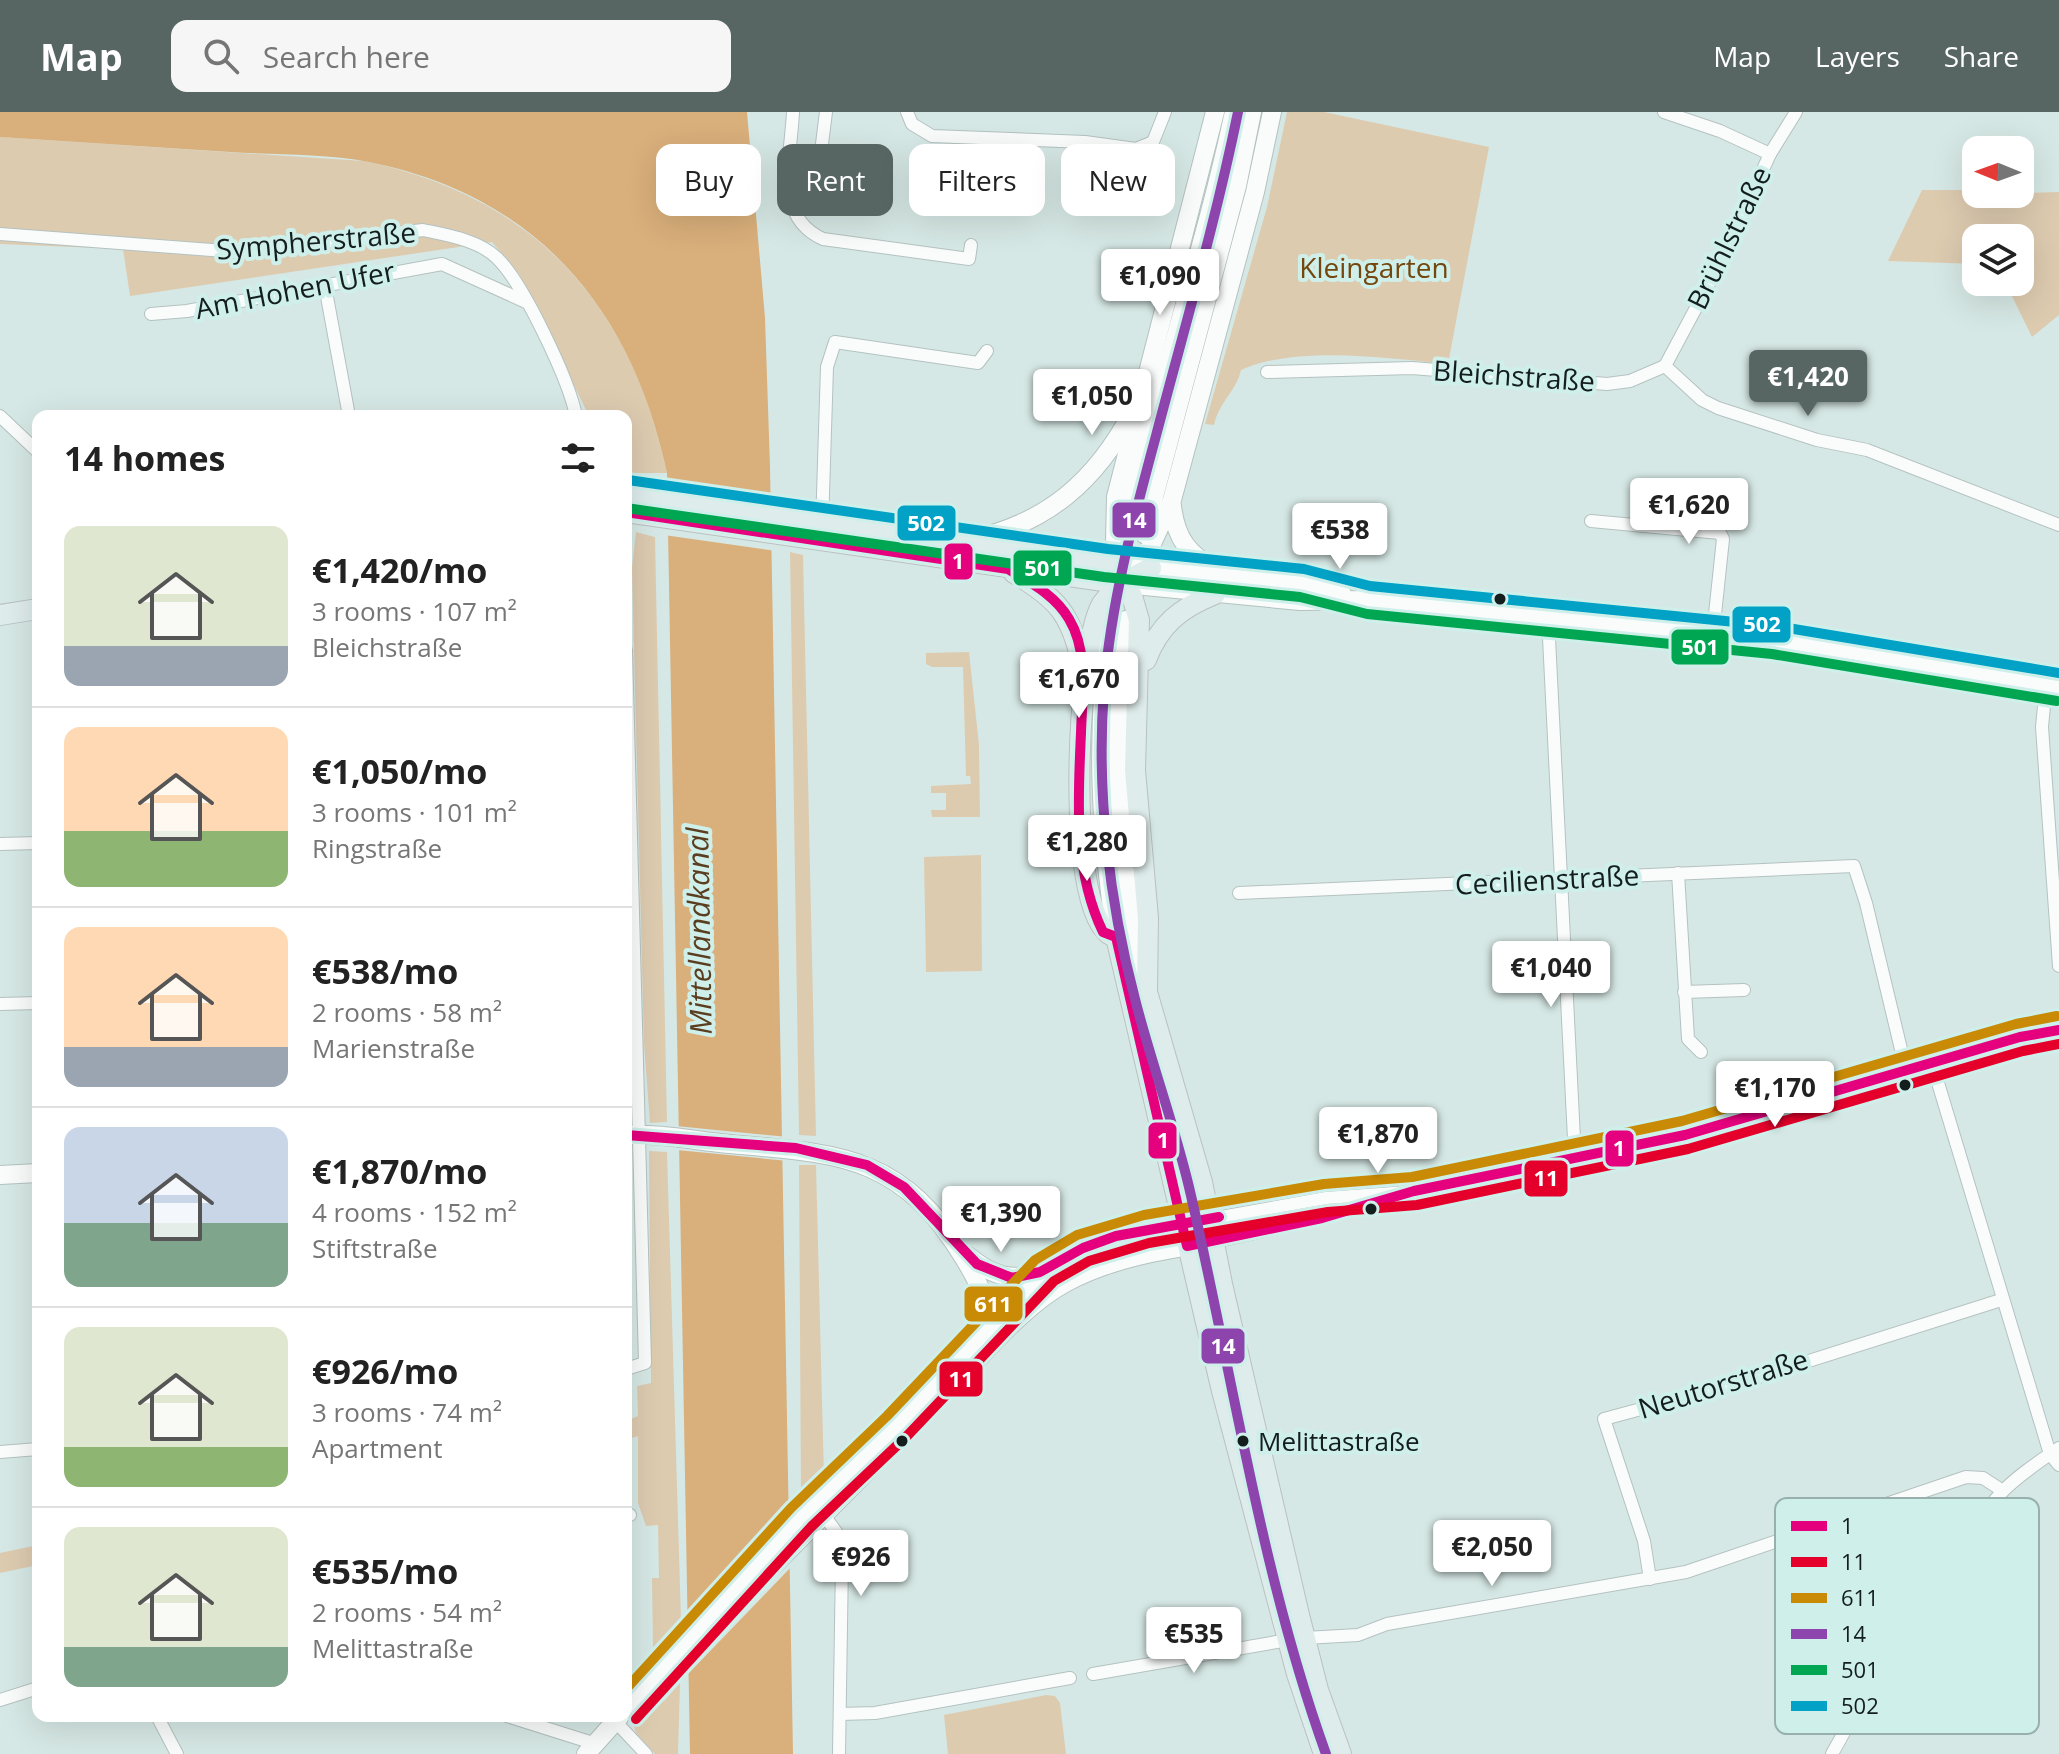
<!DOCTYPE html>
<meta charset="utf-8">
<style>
body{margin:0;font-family:"Open Sans",sans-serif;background:#f6f6f6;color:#222;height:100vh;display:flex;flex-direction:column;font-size:30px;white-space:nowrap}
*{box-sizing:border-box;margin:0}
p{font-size:26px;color:#767676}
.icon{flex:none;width:44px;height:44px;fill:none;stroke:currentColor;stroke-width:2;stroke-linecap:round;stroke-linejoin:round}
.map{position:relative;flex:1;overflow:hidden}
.side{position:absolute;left:32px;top:298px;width:600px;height:1312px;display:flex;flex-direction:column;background:#fff;border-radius:16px;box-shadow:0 8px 32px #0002}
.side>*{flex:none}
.top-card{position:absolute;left:656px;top:32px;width:760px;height:72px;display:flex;gap:16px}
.needle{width:52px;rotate:271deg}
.fabs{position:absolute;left:1962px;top:24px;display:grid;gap:16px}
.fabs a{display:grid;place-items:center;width:72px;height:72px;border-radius:16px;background:#fff;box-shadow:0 8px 32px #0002;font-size:40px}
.price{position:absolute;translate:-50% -68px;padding:0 18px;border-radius:8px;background:#fff;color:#222;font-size:26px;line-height:52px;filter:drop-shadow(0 2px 4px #0008)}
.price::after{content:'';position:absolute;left:50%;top:48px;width:24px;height:18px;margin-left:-12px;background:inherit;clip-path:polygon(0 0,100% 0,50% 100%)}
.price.current{background:#576563;color:#fff}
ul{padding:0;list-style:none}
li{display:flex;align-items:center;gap:24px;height:200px;padding:0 32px}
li+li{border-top:2px solid #e0e0e0}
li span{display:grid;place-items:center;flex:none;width:224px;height:160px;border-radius:16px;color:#555}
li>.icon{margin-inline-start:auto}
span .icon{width:96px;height:96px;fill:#fffc;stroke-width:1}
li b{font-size:34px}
h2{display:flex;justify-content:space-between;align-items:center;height:96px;padding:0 32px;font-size:34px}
.chip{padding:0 28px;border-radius:16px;background:#fff;box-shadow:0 8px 32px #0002;font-size:28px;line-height:72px}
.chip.current{background:#576563;color:#fff}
header{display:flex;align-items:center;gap:48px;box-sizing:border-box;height:112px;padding:0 40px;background:#576563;color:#fff}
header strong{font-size:38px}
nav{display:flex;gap:44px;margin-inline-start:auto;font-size:28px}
.search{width:560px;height:72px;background:#f6f6f6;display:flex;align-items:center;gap:20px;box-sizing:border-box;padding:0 28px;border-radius:16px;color:#767676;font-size:30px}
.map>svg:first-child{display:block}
</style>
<header>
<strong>Map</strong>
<div class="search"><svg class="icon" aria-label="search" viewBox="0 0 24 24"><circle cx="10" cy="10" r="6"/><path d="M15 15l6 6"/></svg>Search here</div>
<nav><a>Map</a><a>Layers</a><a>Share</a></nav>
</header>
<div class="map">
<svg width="2059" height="1642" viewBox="0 0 2059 1642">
<rect width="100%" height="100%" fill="#d6e8e5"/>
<!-- green -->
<g fill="#ddcbb0">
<path d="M 1287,0 L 1324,0 L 1489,35 L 1448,252 C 1387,246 1297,233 1241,258 C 1236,280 1220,288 1214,313 L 1205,312 L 1267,95 Z"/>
<path d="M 0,25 L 364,49 C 536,85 631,193 667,361 L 626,361 L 626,304 L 589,304 L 519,162 L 492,130 L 130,184 L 123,137 L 0,132 Z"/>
<path d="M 1922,78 L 1976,78 L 1976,82 L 2059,80 L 2059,203 L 2032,225 L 2005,170 L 2020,170 L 2020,126 L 1976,126 L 1976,152 L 1888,149 Z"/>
<path d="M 636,420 L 655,425 L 667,1010 L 650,1011 L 644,931 L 632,456 Z"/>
<path d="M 790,440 L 803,443 L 816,1024 L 799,1023 Z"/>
<path d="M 969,540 L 979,633 L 980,705 L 932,705 L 931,698 L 946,698 L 946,681 L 931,681 L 931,674 L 971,672 L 970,664 L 966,664 L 963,555 L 932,555 L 926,552 L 926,541 Z"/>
<path d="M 981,743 L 982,859 L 926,860 L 924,745 Z"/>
<path d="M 649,1039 L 667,1040 L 681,1508 L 653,1538 L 652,1466 L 659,1466 L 658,1413 L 646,1414 L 638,1391 L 638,1324 L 626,1328 L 626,1309 L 638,1304 L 637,1274 L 651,1271 Z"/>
<path d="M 799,1053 L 816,1053 L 824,1366 L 801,1387 Z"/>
<path d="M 38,1433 L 38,1453 L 0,1461 L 0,1441 Z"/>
<path d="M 680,1571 L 678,1642 L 655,1642 L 636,1621 L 632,1609 L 639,1596 L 654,1582 L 664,1589 Z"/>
<path d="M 1046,1583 L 1055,1584 L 1060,1591 L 1066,1642 L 948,1642 L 944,1603 Z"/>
</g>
<!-- water -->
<path fill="#d9af7b" d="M 0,0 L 747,0 L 765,206 L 770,355 L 793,1642 L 690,1642 L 667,361 C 632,197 538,84 369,50 C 324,41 275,43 230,40 C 153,35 77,30 0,25 Z"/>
<!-- pier -->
<g fill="#d6e8e5">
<path d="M 663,372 L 775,388 L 776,439 L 664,423 Z"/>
<path d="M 676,1014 L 788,1025 L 788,1049 L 677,1038 Z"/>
<path d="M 794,1394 L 795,1451 L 687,1563 L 686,1506 Z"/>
</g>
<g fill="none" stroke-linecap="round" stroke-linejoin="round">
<defs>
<g id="street">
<path d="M 793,0 C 791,45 773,105 823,127 L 969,147 L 971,133"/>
<path d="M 907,0 L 912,12 L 932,24 L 1085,30 L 1136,37 L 1153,30 L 1165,0"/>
<path d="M 1664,0 L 1720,19 L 1770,42"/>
<path d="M 815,88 L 826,0"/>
<path d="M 0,122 L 238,140 L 423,118 C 446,123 479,128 497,146 C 523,171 569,268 576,304"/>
<path d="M 325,174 L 349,304"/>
<path d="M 151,202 L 187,199 L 442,152 L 526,190"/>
<path d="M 1665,254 L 1702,288 L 1718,296 L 1817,328 L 1867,338 L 2059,413"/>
<path d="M 1665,254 L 1722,147 L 1770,42 L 1796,0"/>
<path d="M 1267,260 L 1412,256 L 1607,272 L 1630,269 L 1665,254"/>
<path d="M 0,304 L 38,340"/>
<path d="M 1591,409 L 1720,421 L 1723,427 L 1713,521"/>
<path d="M 822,414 L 827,255 L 835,230 L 978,251 L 987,239"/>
<path d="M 1548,506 L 1575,1047"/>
<path d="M 626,538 L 645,1251 L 626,1257"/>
<path d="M 2046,573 L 2042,615 L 2059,854"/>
<path d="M 0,732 L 38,731"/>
<path d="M 1678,761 L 1688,927 L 1701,940"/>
<path d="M 1239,781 L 1854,754 L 1866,791 L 1906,958"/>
<path d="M 1684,880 L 1744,878"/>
<path d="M 0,892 L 38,891"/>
<path d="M 1932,951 L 2050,1342 L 2059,1353"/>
<path d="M 1210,1107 L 1326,1086 L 1407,1080"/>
<path d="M 1214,1130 L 1322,1106 L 1414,1079 L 1685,1023 L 2020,925 L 2059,918"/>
<path d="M 0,1340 L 38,1337"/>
<path d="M 821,1399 L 839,1424 L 842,1450 L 839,1642"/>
<path d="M 626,1405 L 630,1403"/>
<path d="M 1650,1467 L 1644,1429 L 1604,1307 L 1752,1267 L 2001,1188"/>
<path d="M 1305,1526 L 1358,1523 L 1387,1512 L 1686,1460 L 1966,1365 L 1983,1366 L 2003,1379"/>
<path d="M 1093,1562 L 1288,1528"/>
<path d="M 0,1588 L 38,1576"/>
<path d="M 840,1602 L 875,1601 L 1070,1566"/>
<path d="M 157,1604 L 177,1642"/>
<path d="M 507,1604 L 596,1632"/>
<path d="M 615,1609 L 646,1642"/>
<path d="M 1832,1642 C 1882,1552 1932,1459 2001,1381 C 2017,1364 2040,1349 2059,1336"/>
</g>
<g id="secondary">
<path d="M 1172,394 C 1176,428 1189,443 1219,460"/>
<path d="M 1127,418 C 1156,277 1204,141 1234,0"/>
<path d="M 1144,422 L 1237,74 L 1252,0"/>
<path d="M 969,428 C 1047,412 1096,369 1133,299"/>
<path d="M 1138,455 L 1302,471 L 1342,482"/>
<path d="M 1135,462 L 1115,429 L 1116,385 L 1215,0"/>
<path d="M 1107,464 L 1149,438 L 1172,388 L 1255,80 L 1272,0"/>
<path d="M 1124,472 L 1300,489 L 1368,488 L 1713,521 L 1850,538 L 2059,575"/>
<path d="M 1110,506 C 1096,622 1099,710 1116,825"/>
<path d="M 1126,508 C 1114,628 1115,744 1143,862"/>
<path d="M 626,1023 C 660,1021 696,1029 730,1032 C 839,1042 901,1042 964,1146 C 981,1174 991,1192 980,1225"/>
<path d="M 0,1063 L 38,1061"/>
<path d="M 968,1144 C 992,1164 1013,1171 1043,1159"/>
<path d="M 954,1271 C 988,1238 1023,1194 1065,1171 C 1111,1146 1163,1138 1214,1130"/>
<path d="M 766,1461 L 903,1323"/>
<path d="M 626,1598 L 801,1405 L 897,1314 L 1045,1158 L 1083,1136 L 1122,1122 L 1210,1107"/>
<path d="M 586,1642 L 620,1604"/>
</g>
<g id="primary">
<path d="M 626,382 L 1117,452"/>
<path d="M 626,400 L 1124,472"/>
<path d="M 1106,451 L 1132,484 L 1139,508 L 1135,658 L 1148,806 L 1147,880 L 1202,1070 L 1222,1172 L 1299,1503 L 1318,1578 L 1341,1642"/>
<path d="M 1151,456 C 1134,464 1113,476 1102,492 C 1076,535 1063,816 1116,825 L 1222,1279 L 1297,1562 L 1324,1642"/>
<path d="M 1014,461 C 1058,487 1071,502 1082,552"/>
<path d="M 0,503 L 38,497"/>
<path d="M 1146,548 C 1159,513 1180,496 1215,482"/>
</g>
</defs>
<!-- street casing -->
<use href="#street" stroke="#b4c2c0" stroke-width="14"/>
<!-- secondary casing -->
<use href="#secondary" stroke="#b4c2c0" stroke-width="20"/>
<!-- primary casing -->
<use href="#primary" stroke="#b9c1c0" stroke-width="22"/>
<!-- street -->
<use href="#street" stroke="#f9fcfb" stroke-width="12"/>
<!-- secondary -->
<use href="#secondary" stroke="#f9fcfb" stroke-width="18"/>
<!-- primary -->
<use href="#primary" stroke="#deeceb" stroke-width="20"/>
<defs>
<g id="bus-1">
<path d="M 626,400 L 1008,457 C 1031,471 1055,483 1069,507 C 1089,540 1082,584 1081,621 C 1078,688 1073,758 1103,820 L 1116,825 L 1187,1134 L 1322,1106 L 1414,1079 L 1685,1023 L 2020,925 L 2059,918"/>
<path d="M 626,1023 L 796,1036 L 867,1053 L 904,1075 L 977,1152 L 1012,1166 L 1040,1160 L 1083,1136 L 1116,1124 L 1219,1105"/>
</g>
<path id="bus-2" d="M 636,1607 L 811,1415 L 907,1324 L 1054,1169 L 1089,1149 L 1149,1131 L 1328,1100 L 1417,1093 L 1688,1037 L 2023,939 L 2059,932"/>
<path id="bus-3" d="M 626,1577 L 791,1396 L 887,1304 L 1035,1148 L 1077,1123 L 1144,1103 L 1324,1072 L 1412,1065 L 1682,1009 L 2016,912 L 2057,904"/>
<path id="bus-4" d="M 1238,0 C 1216,108 1185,214 1157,320 C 1134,405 1111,489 1104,577 C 1096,679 1109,789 1135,887 C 1151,950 1174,1012 1189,1075 C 1233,1263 1260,1459 1326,1642"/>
<path id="bus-5" d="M 626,396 L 1104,465 L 1300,485 L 1367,502 L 1772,542 L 2057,589"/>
<path id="bus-6" d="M 628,368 L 1108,437 L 1304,457 L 1370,474 L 1776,514 L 2059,561"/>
</defs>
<!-- bus-1 casing -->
<use href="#bus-1" stroke="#cfefeb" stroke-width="16"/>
<!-- bus-2 casing -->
<use href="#bus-2" stroke="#cfefeb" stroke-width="16"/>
<!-- bus-3 casing -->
<use href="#bus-3" stroke="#cfefeb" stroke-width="16"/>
<!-- bus-4 casing -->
<use href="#bus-4" stroke="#cfefeb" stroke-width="16"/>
<!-- bus-5 casing -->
<use href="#bus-5" stroke="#cfefeb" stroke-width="16"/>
<!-- bus-6 casing -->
<use href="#bus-6" stroke="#cfefeb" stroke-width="16"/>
<!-- bus-1 -->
<use href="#bus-1" stroke="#e5007d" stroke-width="10"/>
<!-- bus-2 -->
<use href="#bus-2" stroke="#e4002b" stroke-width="10"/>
<!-- bus-3 -->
<use href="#bus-3" stroke="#c98b06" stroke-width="10"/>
<!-- bus-4 -->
<use href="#bus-4" stroke="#8e44ad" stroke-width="10"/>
<!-- bus-5 -->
<use href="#bus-5" stroke="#00a651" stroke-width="10"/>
<!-- bus-6 -->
<use href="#bus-6" stroke="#01a2c5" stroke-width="10"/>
</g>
<!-- markers -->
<g fill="#131e1d" stroke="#cfefeb" stroke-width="3">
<circle cx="1500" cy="487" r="7"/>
<circle cx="1905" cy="973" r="7"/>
<circle cx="1371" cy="1097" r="7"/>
<circle cx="902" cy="1329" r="7"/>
<circle cx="1243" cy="1329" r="7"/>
</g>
<g text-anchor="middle" stroke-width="8" stroke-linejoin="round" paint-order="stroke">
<!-- bus labels -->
<g font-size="26" fill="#131e1d" stroke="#cfefeb" text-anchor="start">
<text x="1258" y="1339">Melittastraße</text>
</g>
<!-- street labels -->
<g font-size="28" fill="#131e1d" stroke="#cfefeb">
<text transform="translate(1729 126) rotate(-64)" y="10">Brühlstraße</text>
<text transform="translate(316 129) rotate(-5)" y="10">Sympherstraße</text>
<text transform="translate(295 178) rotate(-11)" y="10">Am Hohen Ufer</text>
<text transform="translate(1514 264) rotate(4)" y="10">Bleichstraße</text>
<text transform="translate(1547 768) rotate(-3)" y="10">Cecilienstraße</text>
<text transform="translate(1723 1272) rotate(-17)" y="10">Neutorstraße</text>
</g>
<!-- park labels -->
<g font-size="28" fill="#73470d" stroke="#cfefeb">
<text x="1374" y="166">Kleingarten</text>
</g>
<!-- water labels -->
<g font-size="30" font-style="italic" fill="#5b3e1f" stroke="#cfefeb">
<text transform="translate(700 819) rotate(-91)" y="10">Mittellandkanal</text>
</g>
</g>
<!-- legend -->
<rect x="1775" y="1386" width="264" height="236" rx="12" fill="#cfefeb" stroke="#97b0ad" stroke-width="2"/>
<rect x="1791" y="1409" width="36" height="10" fill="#e5007d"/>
<rect x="1791" y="1445" width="36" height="10" fill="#e4002b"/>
<rect x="1791" y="1481" width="36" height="10" fill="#c98b06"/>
<rect x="1791" y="1517" width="36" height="10" fill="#8e44ad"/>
<rect x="1791" y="1553" width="36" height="10" fill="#00a651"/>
<rect x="1791" y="1589" width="36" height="10" fill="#01a2c5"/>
<g font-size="22" fill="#131e1d">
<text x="1841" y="1422">1</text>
<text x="1841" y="1458">11</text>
<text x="1841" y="1494">611</text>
<text x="1841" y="1530">14</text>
<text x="1841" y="1566">501</text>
<text x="1841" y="1602">502</text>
</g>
<g stroke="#cfefeb" stroke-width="3">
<rect x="1111" y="389" width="46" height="38" rx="8" fill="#8e44ad"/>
<rect x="896" y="392" width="61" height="38" rx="8" fill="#01a2c5"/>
<rect x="943" y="430" width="31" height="39" rx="8" fill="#e5007d"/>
<rect x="1012" y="437" width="61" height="38" rx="8" fill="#00a651"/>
<rect x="1731" y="493" width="61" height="39" rx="8" fill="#01a2c5"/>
<rect x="1670" y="516" width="60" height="38" rx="8" fill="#00a651"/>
<rect x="1147" y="1009" width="31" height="39" rx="8" fill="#e5007d"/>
<rect x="1604" y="1017" width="31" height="39" rx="8" fill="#e5007d"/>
<rect x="1523" y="1047" width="46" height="39" rx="8" fill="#e4002b"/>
<rect x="963" y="1173" width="61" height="38" rx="8" fill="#c98b06"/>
<rect x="1200" y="1215" width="46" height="38" rx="8" fill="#8e44ad"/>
<rect x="938" y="1248" width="46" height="38" rx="8" fill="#e4002b"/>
</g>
<g font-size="22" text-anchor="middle" font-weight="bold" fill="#fff">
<text x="1134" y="416">14</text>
<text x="926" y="419">502</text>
<text x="958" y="457">1</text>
<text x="1043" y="464">501</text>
<text x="1762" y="520">502</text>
<text x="1700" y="543">501</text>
<text x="1163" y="1036">1</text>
<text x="1619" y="1044">1</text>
<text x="1546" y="1074">11</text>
<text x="993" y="1200">611</text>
<text x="1223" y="1242">14</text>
<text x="961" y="1275">11</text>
</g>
</svg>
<div class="fabs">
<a><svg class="needle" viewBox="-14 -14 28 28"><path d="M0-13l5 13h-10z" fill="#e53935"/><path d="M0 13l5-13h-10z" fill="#767676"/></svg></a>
<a><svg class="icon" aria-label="layers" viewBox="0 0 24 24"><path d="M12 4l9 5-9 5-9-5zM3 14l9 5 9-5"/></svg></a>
</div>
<b class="price" style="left:1160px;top:205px">€1,090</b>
<b class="price current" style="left:1808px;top:306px">€1,420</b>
<b class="price" style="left:1092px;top:325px">€1,050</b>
<b class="price" style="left:1689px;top:434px">€1,620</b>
<b class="price" style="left:1340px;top:459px">€538</b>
<b class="price" style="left:1079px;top:608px">€1,670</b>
<b class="price" style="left:1087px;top:771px">€1,280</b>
<b class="price" style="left:1551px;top:897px">€1,040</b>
<b class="price" style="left:1775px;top:1017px">€1,170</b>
<b class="price" style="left:1378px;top:1063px">€1,870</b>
<b class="price" style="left:1001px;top:1142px">€1,390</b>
<b class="price" style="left:1492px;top:1476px">€2,050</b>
<b class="price" style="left:861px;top:1486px">€926</b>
<b class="price" style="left:1194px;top:1563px">€535</b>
<div class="top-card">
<a class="chip">Buy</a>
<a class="chip current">Rent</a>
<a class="chip">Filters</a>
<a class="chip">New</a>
</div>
<section class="side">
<h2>14 homes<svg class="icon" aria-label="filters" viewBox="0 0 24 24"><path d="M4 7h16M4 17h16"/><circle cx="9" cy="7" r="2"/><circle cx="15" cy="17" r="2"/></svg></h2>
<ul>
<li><span style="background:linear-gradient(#dfe7d0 75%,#9aa5b1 0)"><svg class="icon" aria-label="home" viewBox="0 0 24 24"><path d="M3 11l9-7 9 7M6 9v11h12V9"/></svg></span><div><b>€1,420/mo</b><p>3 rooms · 107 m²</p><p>Bleichstraße</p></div></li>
<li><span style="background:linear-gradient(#ffd9b3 65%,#8fb573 0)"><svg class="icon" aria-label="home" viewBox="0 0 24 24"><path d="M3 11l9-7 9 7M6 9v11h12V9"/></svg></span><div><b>€1,050/mo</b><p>3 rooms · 101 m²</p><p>Ringstraße</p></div></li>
<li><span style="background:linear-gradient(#ffd9b3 75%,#9aa5b1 0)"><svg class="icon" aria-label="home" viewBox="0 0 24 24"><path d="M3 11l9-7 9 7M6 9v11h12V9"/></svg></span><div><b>€538/mo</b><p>2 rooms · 58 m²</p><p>Marienstraße</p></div></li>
<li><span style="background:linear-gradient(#c9d6e8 60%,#7fa58c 0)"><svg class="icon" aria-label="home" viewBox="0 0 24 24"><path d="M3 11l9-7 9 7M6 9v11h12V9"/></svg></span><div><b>€1,870/mo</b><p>4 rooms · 152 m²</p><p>Stiftstraße</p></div></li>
<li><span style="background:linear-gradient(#dfe7d0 75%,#8fb573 0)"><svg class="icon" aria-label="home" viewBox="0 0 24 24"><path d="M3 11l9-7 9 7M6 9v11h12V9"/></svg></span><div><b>€926/mo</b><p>3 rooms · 74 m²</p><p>Apartment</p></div></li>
<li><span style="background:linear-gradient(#dfe7d0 75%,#7fa58c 0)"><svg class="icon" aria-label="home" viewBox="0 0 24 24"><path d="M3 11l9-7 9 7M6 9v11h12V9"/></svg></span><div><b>€535/mo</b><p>2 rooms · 54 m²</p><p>Melittastraße</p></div></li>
</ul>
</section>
</div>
